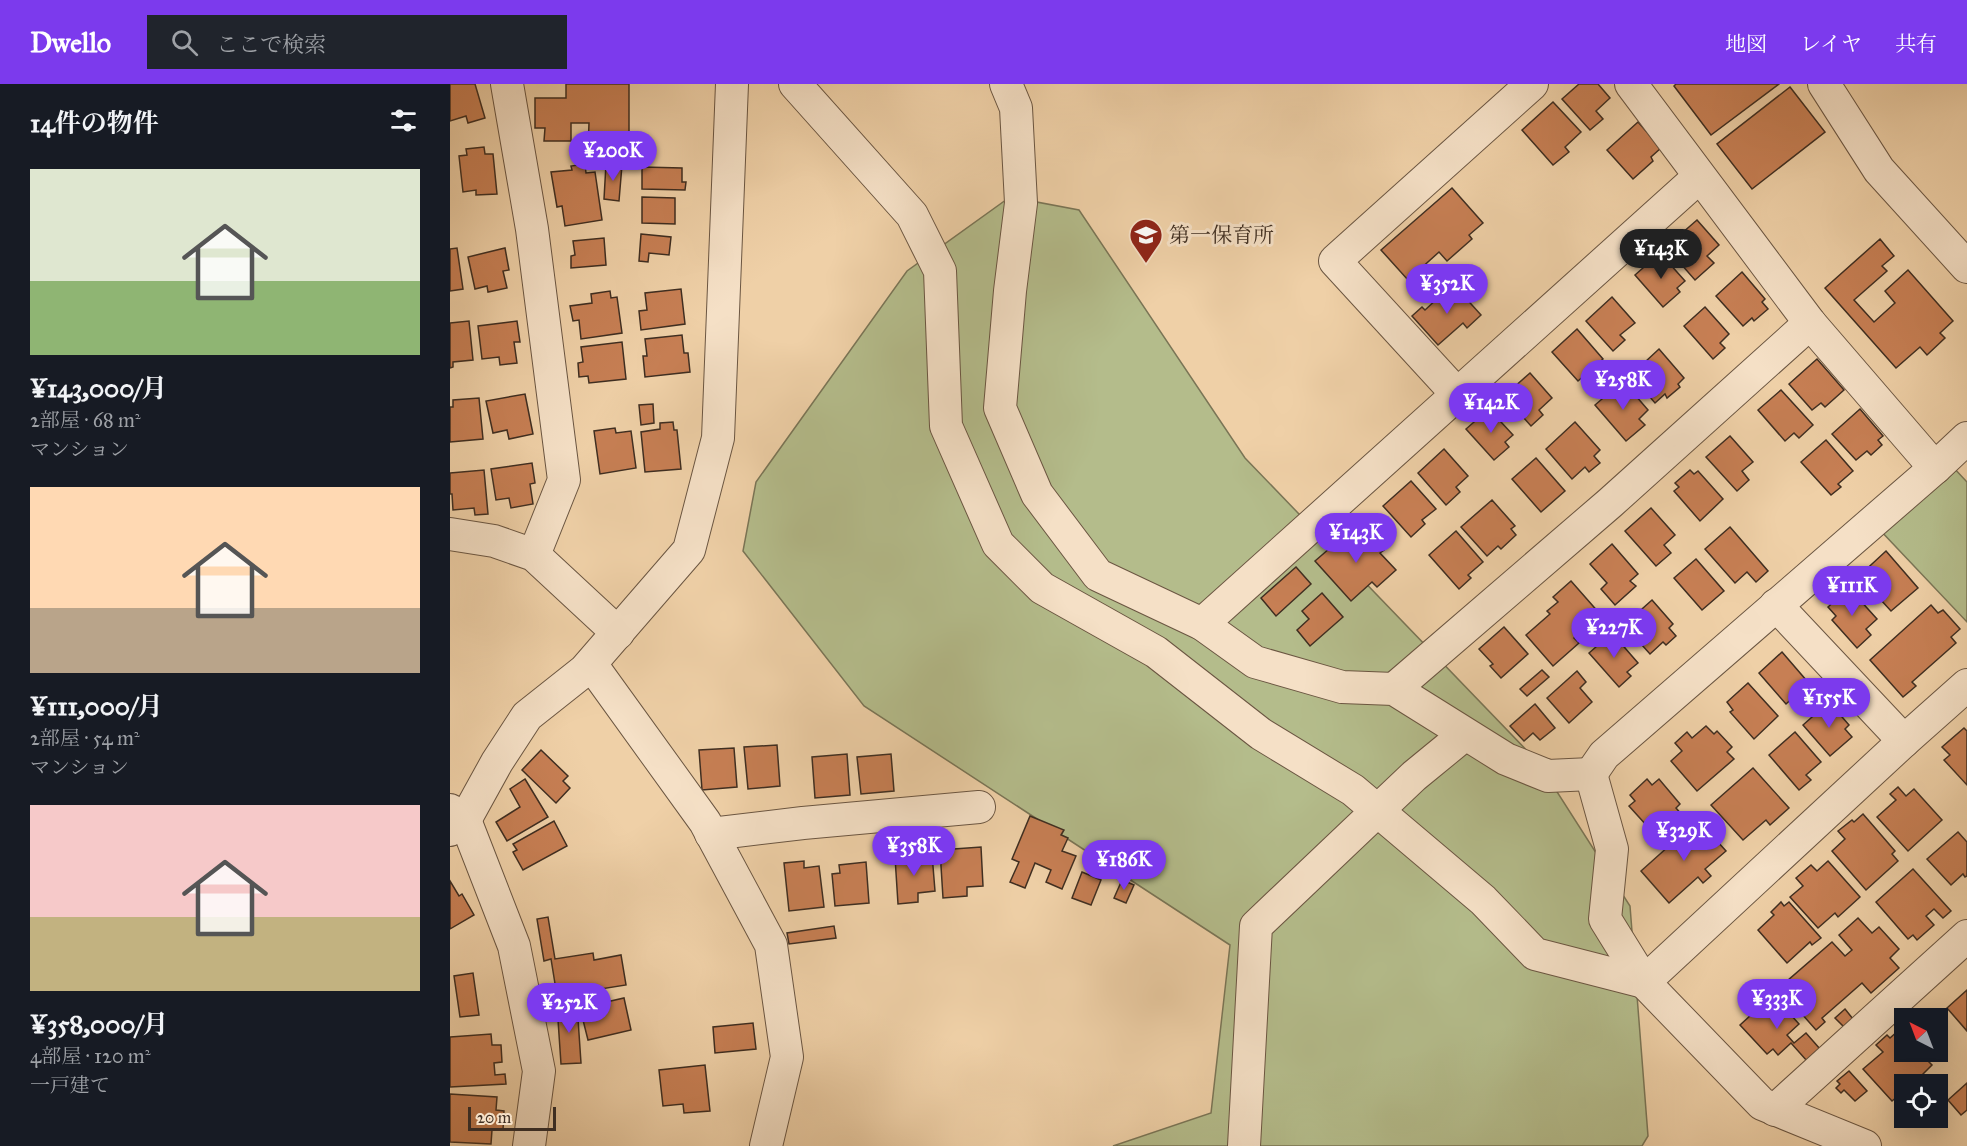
<!DOCTYPE html>
<html lang="ja">
<meta charset="utf-8">
<style>
body{margin:0;font-family:"IM FELL Great Primer","Noto Serif JP",serif;background:#20242c;color:#f1f3f6;height:100vh;display:flex;flex-direction:column;font-size:22px;white-space:nowrap}
*{box-sizing:border-box;margin:0}
p{font-size:20px;color:#9ea1a6}
.icon{flex:none;width:33px;height:33px;fill:none;stroke:currentColor;stroke-width:2;stroke-linecap:round;stroke-linejoin:round}
.map{position:relative;flex:1;overflow:hidden}
.drawer{display:flex;flex-direction:column;background:#171b24;width:450px}
.drawer>*{flex:none}
.needle{width:39px;rotate:318deg}
.fabs{position:absolute;left:1444px;top:924px;display:grid;gap:12px}
.fabs a{display:grid;place-items:center;width:54px;height:54px;border-radius:0px;background:#171b24;box-shadow:0 6px 24px #0002;font-size:30px}
.scale{position:absolute;left:18px;bottom:15px;width:88px;box-sizing:border-box;padding-left:6px;border:3px solid #3f2e21;border-top:0;font-size:16px;line-height:21px;white-space:nowrap;color:#3f2e21;-webkit-text-stroke:4px #f5e0c6;paint-order:stroke}
.price{position:absolute;translate:-50% -51px;padding:0 14px;border-radius:21px;background:#7c3aed;color:#fff;font-size:20px;line-height:39px;filter:drop-shadow(0 2px 3px #0008)}
.price::after{content:'';position:absolute;left:50%;top:36px;width:18px;height:14px;margin-left:-9px;background:inherit;clip-path:polygon(0 0,100% 0,50% 100%)}
.price.selected{background:#222;color:#fff}
ul{padding:0;list-style:none}
li{display:grid;align-content:center;gap:12px;height:318px;padding:0 30px}
li span{display:grid;place-items:center;height:186px;border-radius:0px;color:#555}
li>.icon{margin-inline-start:auto}
span .icon{width:108px;height:108px;fill:#fffc;stroke-width:1}
li b{font-size:26px}
h2{display:flex;justify-content:space-between;align-items:center;height:72px;padding:0 30px;font-size:26px}
header{display:flex;align-items:center;gap:36px;box-sizing:border-box;height:84px;padding:0 30px;background:#7c3aed;color:#fff}
header strong{font-size:28px}
nav{display:flex;gap:33px;margin-inline-start:auto;font-size:21px}
.search{width:420px;height:54px;background:#20242c;display:flex;align-items:center;gap:15px;box-sizing:border-box;padding:0 21px;border-radius:0px;color:#9ea1a6;font-size:22px}
main{display:flex;flex:1;min-height:0}
.map>svg:first-child{display:block}
</style>
<header>
<strong>Dwello</strong>
<div class="search"><svg class="icon" aria-label="search" viewBox="0 0 24 24"><circle cx="10" cy="10" r="6"/><path d="M15 15l6 6"/></svg>ここで検索</div>
<nav><a>地図</a><a>レイヤ</a><a>共有</a></nav>
</header>
<main>
<section class="drawer">
<h2>14件の物件<svg class="icon" aria-label="filters" viewBox="0 0 24 24"><path d="M4 7h16M4 17h16"/><circle cx="9" cy="7" r="2"/><circle cx="15" cy="17" r="2"/></svg></h2>
<ul>
<li><span style="background:linear-gradient(#dfe7d0 60%,#8fb573 0)"><svg class="icon" aria-label="home" viewBox="0 0 24 24"><path d="M3 11l9-7 9 7M6 9v11h12V9"/></svg></span><div><b>¥143,000/月</b><p>2部屋 · 68 m²</p><p>マンション</p></div></li>
<li><span style="background:linear-gradient(#ffd9b3 65%,#b9a48a 0)"><svg class="icon" aria-label="home" viewBox="0 0 24 24"><path d="M3 11l9-7 9 7M6 9v11h12V9"/></svg></span><div><b>¥111,000/月</b><p>2部屋 · 54 m²</p><p>マンション</p></div></li>
<li><span style="background:linear-gradient(#f6c9c9 60%,#c2b280 0)"><svg class="icon" aria-label="home" viewBox="0 0 24 24"><path d="M3 11l9-7 9 7M6 9v11h12V9"/></svg></span><div><b>¥358,000/月</b><p>4部屋 · 120 m²</p><p>一戸建て</p></div></li>
</ul>
</section>
<div class="map">
<svg width="1517" height="1062" viewBox="0 0 1517 1062">
<rect width="100%" height="100%" fill="#efd0a7"/>
<filter id="stains"><feTurbulence type="fractalNoise" baseFrequency=".00333" numOctaves="4"/><feColorMatrix values="0 0 0 0 .2 0 0 0 0 .09 0 0 0 0 .02 0 0 0 .5 -.17"/></filter>
<radialGradient id="worn" r=".72"><stop offset=".6" stop-color="#630" stop-opacity="0"/><stop offset="1" stop-color="#630" stop-opacity=".3"/></radialGradient>
<!-- green -->
<g fill="#b4bc8b" stroke="#7a7556" stroke-width="1.5">
<path d="M 560,113 L 629,126 L 795,374 L 1088,678 L 1180,822 L 1198,1052 L 1192,1062 L 663,1062 L 761,1029 L 780,861 L 414,622 L 293,467 L 306,398 L 457,187 Z"/>
<path d="M 1502,382 L 1517,398 L 1517,538 L 1429,445 Z"/>
</g>
<!-- building -->
<g fill="#c77f54" stroke="#3f2e21" stroke-width="1.5">
<path d="M 0,0 L 25,0 L 35,34 L 18,39 L 16,32 L 0,37 Z"/>
<path d="M 116,0 L 179,0 L 179,65 L 138,65 L 139,39 L 121,39 L 121,57 L 94,57 L 95,44 L 85,44 L 85,14 L 116,14 Z"/>
<path d="M 1129,0 L 1148,0 L 1160,14 L 1146,27 L 1153,35 L 1140,46 L 1112,15 Z"/>
<path d="M 1226,0 L 1329,0 L 1261,51 L 1224,2 Z"/>
<path d="M 1340,3 L 1375,48 L 1302,105 L 1267,60 Z"/>
<path d="M 1103,18 L 1131,48 L 1115,63 L 1119,68 L 1103,81 L 1072,46 Z"/>
<path d="M 1188,38 L 1211,64 L 1201,73 L 1203,77 L 1183,95 L 1157,66 Z"/>
<path d="M 34,63 L 35,70 L 43,70 L 47,110 L 26,111 L 26,106 L 13,108 L 9,72 L 17,71 L 16,65 Z"/>
<path d="M 135,80 L 136,89 L 145,88 L 152,136 L 115,142 L 112,122 L 107,123 L 101,88 L 122,86 L 121,82 Z"/>
<path d="M 156,80 L 172,81 L 169,117 L 154,115 Z"/>
<path d="M 192,83 L 232,84 L 232,98 L 236,98 L 235,106 L 192,105 Z"/>
<path d="M 1002,104 L 1033,139 L 1019,151 L 1022,155 L 997,177 L 989,168 L 958,196 L 931,166 Z"/>
<path d="M 192,113 L 225,114 L 225,140 L 192,139 Z"/>
<path d="M 1247,136 L 1269,161 L 1257,172 L 1264,179 L 1245,196 L 1216,163 Z"/>
<path d="M 191,150 L 221,153 L 219,171 L 199,169 L 198,178 L 189,177 Z"/>
<path d="M 154,154 L 156,181 L 121,184 L 121,172 L 125,171 L 123,157 Z"/>
<path d="M 1430,155 L 1444,172 L 1432,182 L 1437,187 L 1404,216 L 1424,238 L 1445,219 L 1435,207 L 1458,186 L 1503,237 L 1490,249 L 1495,254 L 1477,271 L 1470,263 L 1446,284 L 1375,204 Z"/>
<path d="M 7,164 L 13,205 L 0,207 L 0,165 Z"/>
<path d="M 55,164 L 59,186 L 53,187 L 57,204 L 38,208 L 37,202 L 25,205 L 18,173 Z"/>
<path d="M 1210,169 L 1235,197 L 1227,204 L 1230,208 L 1213,223 L 1185,191 Z"/>
<path d="M 1292,188 L 1315,215 L 1312,218 L 1318,225 L 1304,237 L 1302,234 L 1293,242 L 1266,212 Z"/>
<path d="M 1003,200 L 1031,231 L 1017,244 L 1013,239 L 988,261 L 962,232 L 972,223 L 975,226 Z"/>
<path d="M 231,205 L 235,240 L 191,246 L 189,227 L 197,226 L 195,209 Z"/>
<path d="M 160,207 L 161,214 L 167,213 L 172,249 L 131,255 L 129,236 L 123,237 L 120,222 L 142,219 L 141,210 Z"/>
<path d="M 1162,213 L 1185,239 L 1170,251 L 1175,256 L 1163,267 L 1136,237 Z"/>
<path d="M 1255,223 L 1279,250 L 1270,259 L 1275,264 L 1263,275 L 1234,242 Z"/>
<path d="M 19,237 L 23,276 L 3,278 L 3,283 L 0,284 L 0,239 Z"/>
<path d="M 67,237 L 70,258 L 64,258 L 67,279 L 50,281 L 49,273 L 32,275 L 28,242 Z"/>
<path d="M 1127,245 L 1153,275 L 1128,297 L 1102,268 Z"/>
<path d="M 232,251 L 234,269 L 238,269 L 240,288 L 195,293 L 193,272 L 197,272 L 195,255 Z"/>
<path d="M 172,258 L 176,295 L 139,299 L 138,292 L 129,293 L 128,279 L 133,278 L 131,263 Z"/>
<path d="M 1209,265 L 1234,294 L 1228,300 L 1230,303 L 1217,314 L 1215,310 L 1205,319 L 1181,291 Z"/>
<path d="M 1367,275 L 1394,306 L 1375,323 L 1371,319 L 1362,326 L 1339,300 Z"/>
<path d="M 1080,289 L 1102,314 L 1089,326 L 1093,331 L 1081,342 L 1054,312 Z"/>
<path d="M 1173,297 L 1198,326 L 1189,335 L 1195,341 L 1176,357 L 1145,321 Z"/>
<path d="M 1331,306 L 1363,341 L 1349,354 L 1344,349 L 1335,357 L 1308,326 Z"/>
<path d="M 75,310 L 83,350 L 59,355 L 57,346 L 43,349 L 36,317 Z"/>
<path d="M 29,314 L 33,355 L 0,358 L 0,323 L 3,323 L 3,316 Z"/>
<path d="M 203,320 L 204,339 L 191,341 L 189,321 Z"/>
<path d="M 1039,325 L 1063,351 L 1055,358 L 1059,363 L 1044,376 L 1016,345 Z"/>
<path d="M 1410,325 L 1433,352 L 1428,356 L 1432,361 L 1421,371 L 1417,367 L 1406,376 L 1382,350 Z"/>
<path d="M 223,338 L 224,346 L 227,346 L 231,385 L 195,388 L 191,348 L 210,345 L 210,339 Z"/>
<path d="M 1125,338 L 1150,366 L 1144,372 L 1150,379 L 1139,388 L 1135,383 L 1122,395 L 1096,365 Z"/>
<path d="M 165,344 L 166,349 L 181,347 L 186,384 L 150,390 L 144,347 Z"/>
<path d="M 1280,352 L 1303,378 L 1292,387 L 1299,396 L 1287,407 L 1256,373 Z"/>
<path d="M 1376,356 L 1403,387 L 1388,400 L 1391,403 L 1381,411 L 1351,378 Z"/>
<path d="M 994,365 L 1018,392 L 1006,403 L 1010,408 L 996,421 L 968,389 Z"/>
<path d="M 1086,374 L 1115,407 L 1091,428 L 1062,395 Z"/>
<path d="M 82,379 L 85,399 L 80,400 L 83,420 L 61,424 L 59,414 L 46,416 L 41,385 Z"/>
<path d="M 34,386 L 38,430 L 25,431 L 24,424 L 3,426 L 2,410 L 0,410 L 0,389 Z"/>
<path d="M 1240,386 L 1244,390 L 1248,387 L 1273,415 L 1250,437 L 1224,407 L 1229,403 L 1225,399 Z"/>
<path d="M 961,397 L 986,425 L 972,436 L 975,440 L 961,453 L 933,422 Z"/>
<path d="M 1042,416 L 1065,442 L 1061,445 L 1066,451 L 1051,465 L 1048,462 L 1037,472 L 1011,443 Z"/>
<path d="M 1201,424 L 1225,451 L 1214,461 L 1221,469 L 1206,482 L 1175,447 Z"/>
<path d="M 1280,443 L 1318,487 L 1306,498 L 1297,488 L 1285,499 L 1255,465 Z"/>
<path d="M 902,445 L 913,457 L 921,450 L 934,466 L 930,469 L 946,486 L 927,503 L 922,498 L 901,517 L 865,477 Z"/>
<path d="M 1006,447 L 1033,478 L 1018,491 L 1021,494 L 1009,505 L 979,471 Z"/>
<path d="M 1162,460 L 1188,490 L 1180,497 L 1186,502 L 1165,521 L 1151,505 L 1157,499 L 1140,480 Z"/>
<path d="M 1436,467 L 1468,504 L 1441,527 L 1409,492 Z"/>
<path d="M 1246,475 L 1274,507 L 1252,526 L 1224,494 Z"/>
<path d="M 846,483 L 861,500 L 826,532 L 811,514 Z"/>
<path d="M 1121,497 L 1150,530 L 1124,554 L 1129,559 L 1103,582 L 1076,551 L 1100,530 L 1097,527 L 1108,518 L 1103,513 Z"/>
<path d="M 1399,504 L 1427,535 L 1416,545 L 1421,551 L 1407,564 L 1382,536 L 1386,532 L 1378,523 Z"/>
<path d="M 872,509 L 893,533 L 860,562 L 847,546 L 859,535 L 852,527 Z"/>
<path d="M 1202,516 L 1223,540 L 1219,544 L 1226,552 L 1216,561 L 1213,558 L 1200,570 L 1174,541 Z"/>
<path d="M 1481,521 L 1488,529 L 1493,526 L 1510,545 L 1501,553 L 1506,559 L 1462,598 L 1466,602 L 1453,613 L 1420,576 Z"/>
<path d="M 1054,543 L 1078,570 L 1051,594 L 1040,582 L 1043,580 L 1029,565 Z"/>
<path d="M 1162,549 L 1188,579 L 1177,588 L 1181,592 L 1169,603 L 1139,569 Z"/>
<path d="M 1332,568 L 1363,604 L 1351,614 L 1347,610 L 1336,620 L 1309,589 Z"/>
<path d="M 1092,586 L 1099,593 L 1077,612 L 1070,605 Z"/>
<path d="M 1127,587 L 1136,598 L 1130,604 L 1142,618 L 1119,639 L 1097,614 Z"/>
<path d="M 1298,599 L 1328,632 L 1304,655 L 1280,628 L 1283,626 L 1277,618 Z"/>
<path d="M 1379,618 L 1399,641 L 1395,645 L 1402,653 L 1380,672 L 1353,641 Z"/>
<path d="M 1085,620 L 1105,644 L 1090,656 L 1083,649 L 1074,657 L 1060,642 Z"/>
<path d="M 1256,642 L 1264,650 L 1267,647 L 1282,663 L 1277,668 L 1284,675 L 1247,707 L 1221,677 L 1232,667 L 1225,659 L 1237,648 L 1242,654 Z"/>
<path d="M 1514,644 L 1517,647 L 1517,701 L 1494,676 L 1500,671 L 1492,663 Z"/>
<path d="M 1345,648 L 1371,678 L 1356,691 L 1361,696 L 1349,706 L 1319,671 Z"/>
<path d="M 327,661 L 330,702 L 298,705 L 294,663 Z"/>
<path d="M 284,664 L 287,703 L 252,706 L 249,666 Z"/>
<path d="M 91,666 L 118,692 L 113,697 L 120,704 L 106,719 L 72,686 Z"/>
<path d="M 397,670 L 400,711 L 365,714 L 362,673 Z"/>
<path d="M 441,670 L 444,707 L 411,710 L 407,673 Z"/>
<path d="M 1303,684 L 1339,724 L 1320,741 L 1316,736 L 1293,756 L 1261,721 Z"/>
<path d="M 75,695 L 98,733 L 57,757 L 46,738 L 70,723 L 60,705 Z"/>
<path d="M 1197,695 L 1202,701 L 1209,695 L 1230,720 L 1226,724 L 1232,731 L 1207,753 L 1179,722 L 1185,717 L 1180,711 Z"/>
<path d="M 1448,703 L 1456,712 L 1464,705 L 1492,736 L 1458,767 L 1427,733 L 1446,716 L 1440,710 Z"/>
<path d="M 1413,730 L 1445,767 L 1442,770 L 1448,777 L 1416,806 L 1382,767 L 1395,755 L 1388,747 L 1402,736 L 1404,738 Z"/>
<path d="M 580,732 L 614,746 L 611,751 L 618,754 L 612,767 L 626,772 L 612,805 L 596,798 L 601,786 L 585,779 L 575,804 L 560,798 L 569,778 L 562,775 Z"/>
<path d="M 1248,736 L 1276,767 L 1255,785 L 1261,792 L 1253,799 L 1248,793 L 1219,819 L 1191,787 Z"/>
<path d="M 104,737 L 117,762 L 73,786 L 63,768 L 67,766 L 63,760 Z"/>
<path d="M 1508,748 L 1517,758 L 1517,792 L 1515,793 L 1513,790 L 1501,801 L 1477,775 Z"/>
<path d="M 531,763 L 533,802 L 517,803 L 517,812 L 493,814 L 490,766 Z"/>
<path d="M 482,770 L 485,807 L 468,809 L 468,818 L 448,820 L 445,773 Z"/>
<path d="M 354,777 L 354,784 L 369,782 L 374,823 L 339,827 L 334,779 Z"/>
<path d="M 1378,777 L 1410,813 L 1388,833 L 1385,829 L 1368,844 L 1340,813 L 1353,802 L 1346,794 L 1361,781 L 1367,787 Z"/>
<path d="M 416,778 L 419,819 L 385,822 L 382,790 L 390,789 L 389,781 Z"/>
<path d="M 1463,785 L 1501,827 L 1493,834 L 1484,825 L 1476,832 L 1484,841 L 1467,856 L 1463,851 L 1458,855 L 1426,818 Z"/>
<path d="M 632,788 L 651,796 L 641,821 L 622,814 Z"/>
<path d="M 672,796 L 684,801 L 676,819 L 664,814 Z"/>
<path d="M 0,797 L 9,812 L 12,810 L 24,831 L 0,845 Z"/>
<path d="M 1331,818 L 1334,822 L 1339,818 L 1371,854 L 1362,861 L 1360,858 L 1337,879 L 1308,846 L 1324,831 L 1321,828 Z"/>
<path d="M 98,833 L 105,875 L 143,869 L 144,876 L 171,871 L 176,901 L 107,912 L 101,875 L 94,877 L 87,835 Z"/>
<path d="M 1408,834 L 1422,849 L 1429,843 L 1449,865 L 1440,874 L 1449,884 L 1421,909 L 1412,899 L 1372,934 L 1375,938 L 1366,946 L 1329,904 L 1382,858 L 1395,872 L 1402,866 L 1389,851 Z"/>
<path d="M 384,842 L 386,854 L 339,860 L 337,849 Z"/>
<path d="M 23,889 L 29,931 L 10,933 L 4,892 Z"/>
<path d="M 1517,906 L 1517,947 L 1497,924 Z"/>
<path d="M 1323,911 L 1349,940 L 1337,951 L 1344,959 L 1356,949 L 1370,965 L 1357,977 L 1341,959 L 1328,971 L 1323,965 L 1317,970 L 1290,941 Z"/>
<path d="M 174,914 L 181,946 L 138,956 L 130,924 Z"/>
<path d="M 127,920 L 131,979 L 111,980 L 107,921 Z"/>
<path d="M 1395,925 L 1403,935 L 1394,943 L 1385,934 Z"/>
<path d="M 303,939 L 306,965 L 265,969 L 263,943 Z"/>
<path d="M 1449,946 L 1455,952 L 1455,968 L 1478,968 L 1473,972 L 1482,981 L 1472,991 L 1478,997 L 1474,1000 L 1455,1000 L 1455,1006 L 1442,1017 L 1413,985 L 1433,968 L 1426,961 L 1437,951 L 1440,954 Z"/>
<path d="M 41,950 L 42,961 L 51,961 L 52,978 L 44,979 L 45,991 L 55,990 L 56,1000 L 0,1003 L 0,953 Z"/>
<path d="M 255,981 L 260,1027 L 234,1029 L 233,1020 L 213,1022 L 209,986 Z"/>
<path d="M 1399,987 L 1417,1007 L 1405,1017 L 1394,1006 L 1391,1009 L 1386,1004 L 1390,1000 L 1387,997 Z"/>
<path d="M 1517,999 L 1517,1026 L 1511,1031 L 1498,1016 Z"/>
<path d="M 0,1010 L 47,1013 L 46,1026 L 54,1027 L 53,1046 L 42,1046 L 41,1060 L 0,1058 Z"/>
</g>
<g fill="none" stroke-linecap="round" stroke-linejoin="round">
<defs>
<g id="minor">
<path d="M 57,0 L 82,145 L 114,396 L 84,471"/>
<path d="M 345,0 L 462,131 L 490,187 L 496,342 L 548,460 L 592,504 L 706,568 L 811,650 L 903,706 L 1033,816 L 1085,870 L 1194,898"/>
<path d="M 556,0 L 566,24 L 571,119 L 560,207 L 550,324 L 587,410 L 648,491 L 752,540 L 805,578 L 892,603 L 944,605 L 1056,675 L 1098,692 L 1141,690"/>
<path d="M 1181,0 L 1360,239 L 1485,384"/>
<path d="M 1374,0 L 1429,86 L 1517,183"/>
<path d="M 1007,310 L 885,177 L 1082,0"/>
<path d="M 0,450 L 44,457 L 84,471 L 168,549"/>
<path d="M 1326,521 L 1454,657"/>
<path d="M 752,540 L 1249,93"/>
<path d="M 141,580 L 255,738 L 321,861 L 337,973 L 316,1062"/>
<path d="M 944,605 L 1160,419 L 1360,239"/>
<path d="M 1141,690 L 1154,671 L 1485,384 L 1517,354"/>
<path d="M 1141,690 L 1162,765 L 1155,835 L 1194,898 L 1312,1020 L 1415,1062"/>
<path d="M 0,726 L 15,736 L 64,862 L 89,987 L 79,1062"/>
<path d="M 0,746 L 15,736 L 47,678 L 77,632 L 135,586 L 239,466 L 268,354 L 282,0"/>
<path d="M 261,750 L 353,739 L 529,723"/>
<path d="M 1194,898 L 1454,657 L 1517,601"/>
<path d="M 1325,1026 L 1517,852"/>
<path d="M 794,1062 L 806,842 L 964,692 L 1014,651"/>
</g>
</defs>
<!-- minor casing -->
<use href="#minor" stroke="#6b5642" stroke-width="34"/>
<!-- minor -->
<use href="#minor" stroke="#f5e0c6" stroke-width="32"/>
</g>
<!-- icons -->
<defs>
<symbol id="school-pin" viewBox="-11 -11 22 30"><path d="M0 17L-7.5 6A9.5 9.5 0 1 1 7.5 6Z" fill="#8f2418" stroke="#f5e0c6"/><path d="M0-5L7-2L0 1L-7-2ZM-4 1L0 2.5L4 1V4Q0 6-4 4Z" fill="#fff"/></symbol>
</defs>
<g fill-rule="evenodd">
<use href="#school-pin" x="677" y="132" width="38" height="52"/>
</g>
<g text-anchor="middle" stroke-width="6" stroke-linejoin="round" paint-order="stroke">
<!-- poi labels -->
<g font-size="21" fill="#3f2e21" stroke="#f5e0c6" text-anchor="start">
<text x="719" y="158">第一保育所</text>
</g>
</g>
<rect width="100%" height="100%" filter="url(#stains)"/>
<rect width="100%" height="100%" fill="url(#worn)"/>
</svg>
<div class="fabs">
<a><svg class="needle" viewBox="-14 -14 28 28"><path d="M0-13l5 13h-10z" fill="#e53935"/><path d="M0 13l5-13h-10z" fill="#9ea1a6"/></svg></a>
<a><svg class="icon" aria-label="locate" viewBox="0 0 24 24"><circle cx="12" cy="12" r="6"/><path d="M12 2v4M12 18v4M2 12h4M18 12h4"/></svg></a>
</div>
<div class="scale">20 m</div>
<b class="price" style="left:163px;top:98px">¥200K</b>
<b class="price selected" style="left:1211px;top:196px">¥143K</b>
<b class="price" style="left:997px;top:231px">¥352K</b>
<b class="price" style="left:1173px;top:327px">¥258K</b>
<b class="price" style="left:1041px;top:350px">¥142K</b>
<b class="price" style="left:906px;top:480px">¥143K</b>
<b class="price" style="left:1402px;top:533px">¥111K</b>
<b class="price" style="left:1164px;top:575px">¥227K</b>
<b class="price" style="left:1379px;top:645px">¥155K</b>
<b class="price" style="left:1234px;top:778px">¥329K</b>
<b class="price" style="left:464px;top:793px">¥358K</b>
<b class="price" style="left:674px;top:807px">¥186K</b>
<b class="price" style="left:1327px;top:946px">¥333K</b>
<b class="price" style="left:119px;top:950px">¥252K</b>
</div>
</main>
